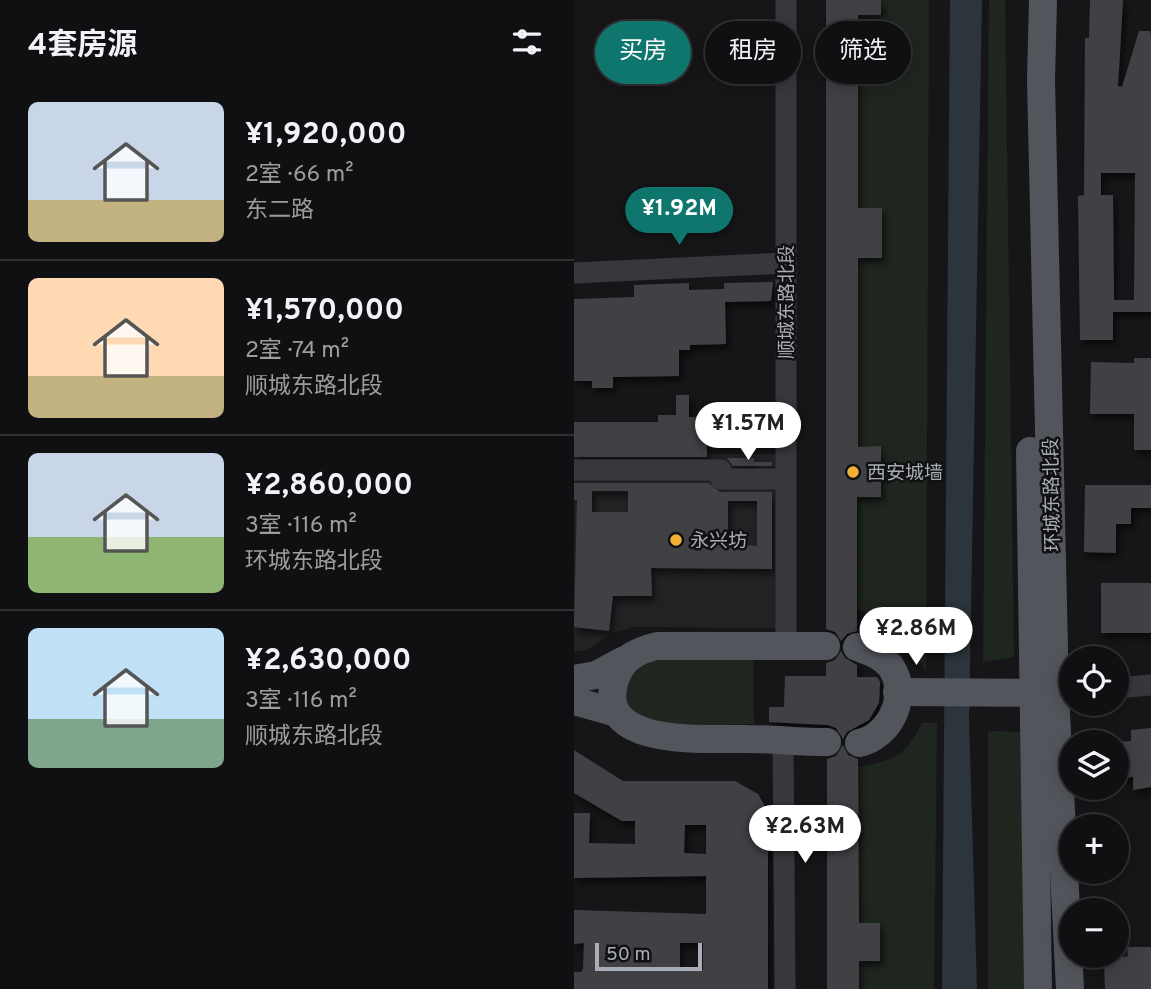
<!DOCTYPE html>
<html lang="zh">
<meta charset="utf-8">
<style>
body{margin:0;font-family:Overpass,"Noto Sans SC",sans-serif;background:#1e1e20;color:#f1f3f6;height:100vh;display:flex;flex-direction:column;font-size:26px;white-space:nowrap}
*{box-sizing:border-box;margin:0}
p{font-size:23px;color:#9c9d9f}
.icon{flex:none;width:38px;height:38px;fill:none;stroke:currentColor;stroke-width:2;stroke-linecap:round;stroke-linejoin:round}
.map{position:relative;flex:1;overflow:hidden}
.side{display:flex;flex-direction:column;background:#101012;width:574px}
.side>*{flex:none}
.guide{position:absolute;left:21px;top:21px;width:450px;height:63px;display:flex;gap:14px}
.controls{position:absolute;left:485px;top:646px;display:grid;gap:14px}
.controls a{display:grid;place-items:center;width:70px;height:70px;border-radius:50%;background:#101012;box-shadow:0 4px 18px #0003,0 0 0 2px #303032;font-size:35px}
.scale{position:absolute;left:21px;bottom:18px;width:107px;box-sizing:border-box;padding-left:7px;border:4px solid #a8adb8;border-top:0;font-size:19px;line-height:24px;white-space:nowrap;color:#a8adb8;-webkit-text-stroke:5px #111113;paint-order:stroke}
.price{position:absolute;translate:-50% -60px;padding:0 16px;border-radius:24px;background:#fff;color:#222;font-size:23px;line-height:46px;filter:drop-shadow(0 2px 4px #0008)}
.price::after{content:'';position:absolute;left:50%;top:42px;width:21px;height:16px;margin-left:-10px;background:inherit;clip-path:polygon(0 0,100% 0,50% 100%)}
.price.current{background:#0f766e;color:#fff}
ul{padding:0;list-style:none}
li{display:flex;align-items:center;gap:21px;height:175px;padding:0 28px}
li+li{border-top:2px solid #303032}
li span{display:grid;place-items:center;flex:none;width:196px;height:140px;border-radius:10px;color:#555}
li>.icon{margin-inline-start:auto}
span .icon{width:84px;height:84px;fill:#fffc;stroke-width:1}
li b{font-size:30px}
h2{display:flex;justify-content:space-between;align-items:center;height:84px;padding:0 28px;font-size:30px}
.chip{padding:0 24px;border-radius:32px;background:#101012;box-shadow:0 4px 18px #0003,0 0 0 2px #303032;font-size:24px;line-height:63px}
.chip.current{background:#0f766e;color:#fff}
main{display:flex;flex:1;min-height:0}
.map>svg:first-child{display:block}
</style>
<main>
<section class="side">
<h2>4套房源<svg class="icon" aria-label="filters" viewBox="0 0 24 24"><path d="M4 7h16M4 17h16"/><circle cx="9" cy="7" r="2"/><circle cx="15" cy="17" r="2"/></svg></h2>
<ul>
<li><span style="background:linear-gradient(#c9d6e8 70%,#c2b280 0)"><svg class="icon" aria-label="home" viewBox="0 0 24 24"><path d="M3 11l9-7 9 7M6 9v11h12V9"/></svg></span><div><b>¥1,920,000</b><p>2室 · 66 m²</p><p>东二路</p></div></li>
<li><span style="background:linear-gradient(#ffd9b3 70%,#c2b280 0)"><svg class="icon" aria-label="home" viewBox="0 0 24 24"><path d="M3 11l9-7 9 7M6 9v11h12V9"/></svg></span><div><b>¥1,570,000</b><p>2室 · 74 m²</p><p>顺城东路北段</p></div></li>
<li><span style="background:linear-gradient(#c9d6e8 60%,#8fb573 0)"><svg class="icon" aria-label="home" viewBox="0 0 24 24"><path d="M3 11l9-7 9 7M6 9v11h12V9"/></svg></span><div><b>¥2,860,000</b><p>3室 · 116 m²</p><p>环城东路北段</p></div></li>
<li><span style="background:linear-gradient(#bfe0f5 65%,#7fa58c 0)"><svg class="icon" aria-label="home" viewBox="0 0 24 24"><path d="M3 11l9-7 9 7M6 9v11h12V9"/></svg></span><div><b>¥2,630,000</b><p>3室 · 116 m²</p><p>顺城东路北段</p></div></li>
</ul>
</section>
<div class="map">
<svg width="577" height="989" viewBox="0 0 577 989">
<defs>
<filter id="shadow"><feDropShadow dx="3" dy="5" stdDeviation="3.5" flood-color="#0009"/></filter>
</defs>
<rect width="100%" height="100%" fill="#161618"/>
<!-- built -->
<path fill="#222225" d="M 0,453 L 205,454 L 204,628 L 61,627 L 38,633 L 11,651 L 0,651 Z"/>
<!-- green -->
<g fill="#1e261f">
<path d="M 307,0 L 355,0 L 352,670 C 335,646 314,615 284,610 L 283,497 L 307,497 L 306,447 L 284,447 L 284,15 L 307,15 Z"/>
<path d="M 415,0 L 431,0 L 440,657 L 409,662 Z"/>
<path d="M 85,660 L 179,660 L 180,724 C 150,724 38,737 54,685 C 59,669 69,663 85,660 Z"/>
<path d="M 348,723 L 363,723 L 360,989 L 285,989 L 285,961 L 306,961 L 306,923 L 285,923 L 284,767 C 321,760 331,757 348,723 Z"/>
<path d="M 414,731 L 452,732 L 451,989 L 414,989 Z"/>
</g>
<!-- water -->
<path fill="#2c353c" d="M 376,0 L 408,0 L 395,719 L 403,989 L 368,989 Z"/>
<!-- building -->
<g fill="#404145" fill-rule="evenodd" filter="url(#shadow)">
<path d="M 252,0 L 307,0 L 307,15 L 284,15 L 284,208 L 308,208 L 308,258 L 284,258 L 284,447 L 307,446 L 307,497 L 283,497 L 283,631 L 273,634 L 267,641 L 261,632 L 252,629 Z"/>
<path d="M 516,0 L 549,0 L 544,86 L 548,87 L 565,31 L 576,31 L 577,38 L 577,312 L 539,312 L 539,340 L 506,340 L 504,196 L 510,195 L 511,38 L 515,38 ZM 527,173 L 561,173 L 560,300 L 540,300 L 539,195 L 527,195 Z"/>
<path d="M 199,282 L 197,301 L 151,302 L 152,344 L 116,345 L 116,350 L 105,350 L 105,376 L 39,377 L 39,388 L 18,388 L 18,381 L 0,381 L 0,299 L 60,297 L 60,285 L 115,283 L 115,290 L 150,289 L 150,283 Z"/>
<path d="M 560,358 L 577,358 L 577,450 L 560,450 L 560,414 L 516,414 L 517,362 L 560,363 Z"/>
<path d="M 102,395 L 115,395 L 115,417 L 133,417 L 133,457 L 0,457 L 0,422 L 84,422 L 84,415 L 102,415 Z"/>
<path d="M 153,458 L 180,458 L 180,462 L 198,462 L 198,466 L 159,466 Z"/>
<path d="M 0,483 L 135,483 L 146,492 L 198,492 L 198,569 L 77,568 L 78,596 L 39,596 L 35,631 L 0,627 L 3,500 L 0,500 ZM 18,491 L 54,491 L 54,512 L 18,512 ZM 154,501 L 183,501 L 183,546 L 154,543 Z"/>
<path d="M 511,485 L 577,485 L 577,508 L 557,508 L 557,524 L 542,524 L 542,553 L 510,552 Z"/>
<rect x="527" y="583" width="50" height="50"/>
<path d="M 267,651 L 271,658 L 283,665 L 283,677 L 303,677 L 306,682 L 305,703 L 295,720 L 273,732 L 269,739 L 262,728 L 254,725 L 195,722 L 195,707 L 210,707 L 211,676 L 252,676 L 252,663 L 261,660 Z"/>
<path d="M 577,728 L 577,787 L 559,790 L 559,777 L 542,778 L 542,742 L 557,741 L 557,730 Z"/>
<path d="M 269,745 L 274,755 L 284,759 L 285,923 L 306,923 L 306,961 L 285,961 L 285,989 L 253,989 L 253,759 L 262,756 Z"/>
<path d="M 0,750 L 49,781 L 161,781 L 184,794 L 194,812 L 194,989 L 0,989 L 0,972 L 7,972 L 9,969 L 10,943 L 0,944 L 0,910 L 132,914 L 132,876 L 0,878 L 0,813 L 16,813 L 15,843 L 61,844 L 61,821 L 48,821 L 0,793 ZM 111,825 L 132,825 L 132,854 L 110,853 ZM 106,943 L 129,943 L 129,970 L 106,970 Z"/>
<path d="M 553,947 L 577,947 L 577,989 L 531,989 L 530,960 L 554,956 Z"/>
</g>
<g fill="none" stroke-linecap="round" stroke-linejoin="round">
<!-- minor -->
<g stroke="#37383d" stroke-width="21">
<path d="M 212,0 L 212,646"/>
<path d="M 0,273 L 212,263"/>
<path d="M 0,470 L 147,470 L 147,479 L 212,479"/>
<path d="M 542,688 L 577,685"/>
<path d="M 209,742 L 211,989"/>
</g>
<!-- major -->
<g stroke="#53555c" stroke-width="28">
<path d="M 469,0 L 467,80 L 481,693 L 496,989"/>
<path d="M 456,451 L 464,989"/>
<path d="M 252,646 L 83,646 C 62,651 48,658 41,680 C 19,749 135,738 173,739 C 199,739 226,742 253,742"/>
<path d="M 283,647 C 296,652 309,656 317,667 C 336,695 316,737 285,743"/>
<path d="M 0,679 L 22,675 L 50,660"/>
<path d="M 323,692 L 478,693"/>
<path d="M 0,701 L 43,713"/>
</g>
</g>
<!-- markers -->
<g fill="#f2b134" stroke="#111113" stroke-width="2.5">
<circle cx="279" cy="472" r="7"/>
<circle cx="102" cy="540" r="7"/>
</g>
<g text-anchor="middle" stroke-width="5" stroke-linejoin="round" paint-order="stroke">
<!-- street labels -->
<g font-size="19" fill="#a8adb8" stroke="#111113">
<text transform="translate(212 302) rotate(-90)" y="7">顺城东路北段</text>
<text transform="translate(477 495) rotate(-91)" y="7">环城东路北段</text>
</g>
<!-- poi labels -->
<g font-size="19" fill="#a8adb8" stroke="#111113" text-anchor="start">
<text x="293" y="479">西安城墙</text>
<text x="116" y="547">永兴坊</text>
</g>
</g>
</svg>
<div class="controls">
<a><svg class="icon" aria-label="locate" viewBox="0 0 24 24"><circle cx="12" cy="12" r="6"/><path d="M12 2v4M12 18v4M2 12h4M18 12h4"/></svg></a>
<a><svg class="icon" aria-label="layers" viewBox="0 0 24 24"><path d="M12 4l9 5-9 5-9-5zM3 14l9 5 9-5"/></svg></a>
<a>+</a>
<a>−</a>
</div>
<div class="scale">50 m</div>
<b class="price current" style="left:105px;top:247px">¥1.92M</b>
<b class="price" style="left:174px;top:462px">¥1.57M</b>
<b class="price" style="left:342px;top:667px">¥2.86M</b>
<b class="price" style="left:231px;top:865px">¥2.63M</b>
<div class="guide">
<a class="chip current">买房</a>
<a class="chip">租房</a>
<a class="chip">筛选</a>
</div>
</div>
</main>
